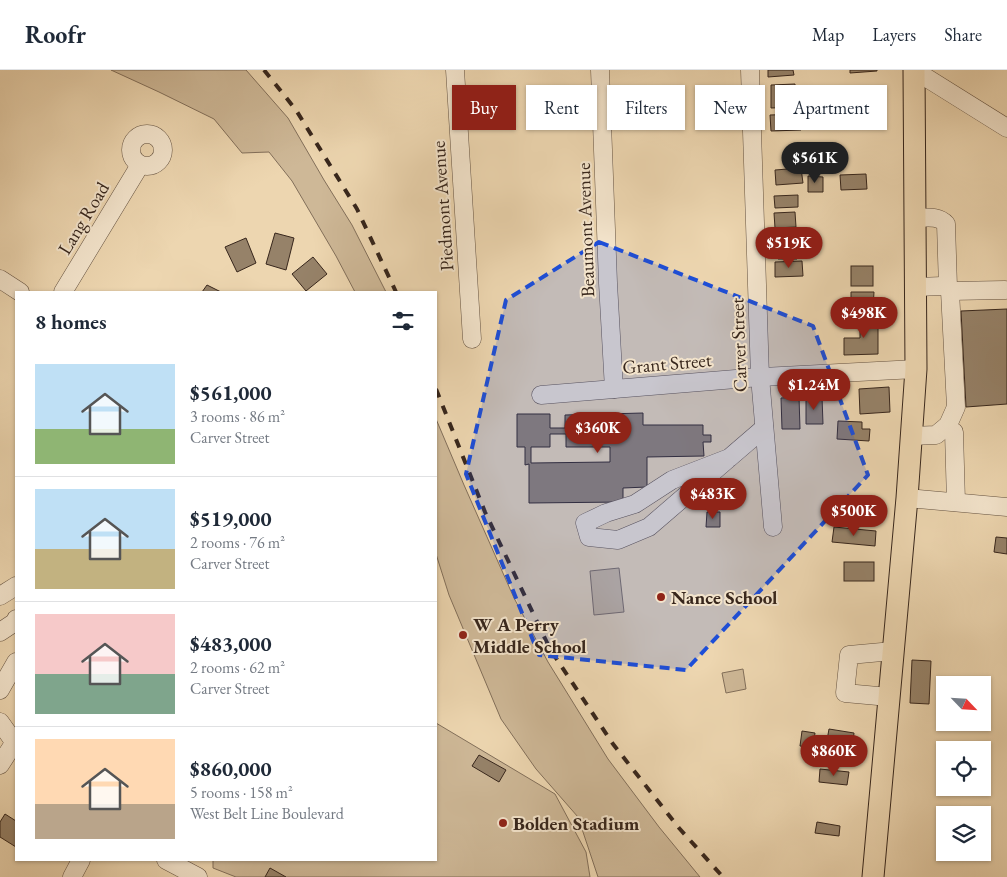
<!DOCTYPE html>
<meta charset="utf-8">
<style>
body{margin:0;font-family:"EB Garamond",serif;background:#f6f6f7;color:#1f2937;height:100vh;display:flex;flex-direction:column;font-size:19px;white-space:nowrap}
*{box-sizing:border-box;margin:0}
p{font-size:16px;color:#747a83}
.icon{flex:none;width:28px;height:28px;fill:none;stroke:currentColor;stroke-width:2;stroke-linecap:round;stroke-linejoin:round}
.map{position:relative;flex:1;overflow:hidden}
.panel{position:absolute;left:15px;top:221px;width:422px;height:570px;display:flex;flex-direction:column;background:#fff;border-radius:0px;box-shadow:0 1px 4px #0004}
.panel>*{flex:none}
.guide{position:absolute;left:452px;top:15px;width:475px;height:45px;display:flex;gap:10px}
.needle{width:32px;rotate:115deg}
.buttons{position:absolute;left:936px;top:606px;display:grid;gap:10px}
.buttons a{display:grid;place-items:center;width:55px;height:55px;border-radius:0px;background:#fff;box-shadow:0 1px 4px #0004;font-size:25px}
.price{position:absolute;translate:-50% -42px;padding:0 11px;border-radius:18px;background:#8f2418;color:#fff;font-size:16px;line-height:32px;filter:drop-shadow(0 1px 2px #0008)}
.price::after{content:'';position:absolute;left:50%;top:30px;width:15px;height:11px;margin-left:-8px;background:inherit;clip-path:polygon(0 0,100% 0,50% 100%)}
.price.selected{background:#222;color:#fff}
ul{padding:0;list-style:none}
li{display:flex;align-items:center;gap:15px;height:125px;padding:0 20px}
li+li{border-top:1px solid #e0e1e3}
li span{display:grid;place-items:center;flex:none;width:140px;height:100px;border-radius:0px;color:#555}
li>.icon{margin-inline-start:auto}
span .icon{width:60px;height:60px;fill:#fffc;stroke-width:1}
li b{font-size:21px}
h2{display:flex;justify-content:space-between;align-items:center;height:60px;padding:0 20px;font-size:21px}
.pill{padding:0 18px;border-radius:0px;background:#fff;box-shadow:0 1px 4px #0004;font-size:18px;line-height:45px}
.pill.selected{background:#8f2418;color:#fff}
header{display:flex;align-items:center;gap:30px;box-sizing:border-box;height:70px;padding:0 25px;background:#fff;border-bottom:1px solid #e0e1e3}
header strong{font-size:24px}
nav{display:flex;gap:28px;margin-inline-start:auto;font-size:18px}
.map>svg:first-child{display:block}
</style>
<header>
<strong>Roofr</strong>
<nav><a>Map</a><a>Layers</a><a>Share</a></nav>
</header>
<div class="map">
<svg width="1007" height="807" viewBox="0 0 1007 807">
<rect width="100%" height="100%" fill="#edd6b0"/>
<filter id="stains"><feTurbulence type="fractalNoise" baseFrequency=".004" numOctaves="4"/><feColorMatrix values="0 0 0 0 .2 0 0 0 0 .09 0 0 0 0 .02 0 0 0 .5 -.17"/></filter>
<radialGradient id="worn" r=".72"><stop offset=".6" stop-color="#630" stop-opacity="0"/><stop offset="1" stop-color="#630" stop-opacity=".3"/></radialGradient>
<!-- green -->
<g fill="#ceb897" stroke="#826f5a">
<path d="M 111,0 L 246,0 L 288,48 L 324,110 L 352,155 L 386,222 L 355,222 L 336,186 L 292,111 L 269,82 L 242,83 L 214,49 L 159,22 Z"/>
<path d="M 436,349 L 464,415 L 514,528 L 548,592 L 608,689 L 659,757 L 700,807 L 598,807 L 578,747 L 536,699 L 501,649 L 449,525 L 436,484 Z"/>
<path d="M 619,498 L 624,542 L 594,545 L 590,501 Z"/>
<path d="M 743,599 L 746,619 L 726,623 L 722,603 Z"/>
<path d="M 436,653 L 555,724 L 586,782 L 590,807 L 236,807 L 213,798 L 213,790 L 436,790 Z"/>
</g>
<!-- building -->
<g fill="#968269" stroke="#37261c" fill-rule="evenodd">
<path d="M 768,0 L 793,0 L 794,5 L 768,7 Z"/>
<path d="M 850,0 L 877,0 L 877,1 L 850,3 Z"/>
<path d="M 795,14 L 796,37 L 771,38 L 771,15 Z"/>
<path d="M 801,44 L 801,60 L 771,61 L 770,45 Z"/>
<path d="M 801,98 L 803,113 L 776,115 L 775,100 Z"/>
<path d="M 866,104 L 867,119 L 841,120 L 840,105 Z"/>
<path d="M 808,106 L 823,107 L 823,122 L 808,122 Z"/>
<path d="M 798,125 L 798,137 L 775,138 L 774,126 Z"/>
<path d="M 795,142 L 796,157 L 775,158 L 774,143 Z"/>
<path d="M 275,163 L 294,168 L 286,200 L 266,194 Z"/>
<path d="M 777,163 L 801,163 L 801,171 L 796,171 L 797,189 L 778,189 Z"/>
<path d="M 246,168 L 256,193 L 237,202 L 225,177 Z"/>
<path d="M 313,187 L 327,204 L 306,221 L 292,204 Z"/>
<path d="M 802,191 L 803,206 L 775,207 L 775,192 Z"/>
<rect x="851" y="196" width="22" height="20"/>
<path d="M 207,215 L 221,222 L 202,222 Z"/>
<path d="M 851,222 L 874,222 L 873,238 L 851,238 Z"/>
<path d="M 1007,239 L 1007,334 L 966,337 L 961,241 Z"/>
<path d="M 860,248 L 878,248 L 878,284 L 844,285 L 844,268 L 860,268 Z"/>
<path d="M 889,317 L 890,342 L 860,344 L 859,319 Z"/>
<path d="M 799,327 L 800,359 L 782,359 L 781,328 Z"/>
<path d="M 806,327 L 822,327 L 823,354 L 806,354 Z"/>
<path d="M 643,343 L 643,355 L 703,355 L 703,365 L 711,365 L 711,372 L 703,372 L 704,386 L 647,387 L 647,417 L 623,418 L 623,432 L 529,433 L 529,394 L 525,395 L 525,377 L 517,377 L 517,344 L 550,344 L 550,358 L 565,358 L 565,345 ZM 550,364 L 566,364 L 566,377 L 610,377 L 610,392 L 531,393 L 531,377 L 550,377 Z"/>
<path d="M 838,351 L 862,352 L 862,359 L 870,359 L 869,371 L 837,369 Z"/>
<path d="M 707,442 L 720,442 L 720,457 L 706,457 Z"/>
<path d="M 834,457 L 876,461 L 875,476 L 832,472 Z"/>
<path d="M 996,467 L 1007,468 L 1007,484 L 994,482 Z"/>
<rect x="844" y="492" width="30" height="19"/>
<path d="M 912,590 L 931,591 L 929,634 L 910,633 Z"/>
<path d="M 829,659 L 854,663 L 852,680 L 826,676 Z"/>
<path d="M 802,661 L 815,663 L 813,678 L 800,676 Z"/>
<path d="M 479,685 L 506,700 L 499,712 L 472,696 Z"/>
<path d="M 820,699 L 849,702 L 847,715 L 819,712 Z"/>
<path d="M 5,744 L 16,751 L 16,777 L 0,767 L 0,752 Z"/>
<path d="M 817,752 L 840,756 L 839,766 L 815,763 Z"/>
<path d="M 270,798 L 286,807 L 265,807 Z"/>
</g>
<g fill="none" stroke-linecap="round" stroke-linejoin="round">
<defs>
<g id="minor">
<path d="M 455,0 L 472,269"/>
<path d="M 600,0 L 608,213 L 614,319"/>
<path d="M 750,0 L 760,307 L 773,457"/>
<path d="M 914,0 L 1007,58"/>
<circle cx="147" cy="80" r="16"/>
<path d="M 915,148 C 926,148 938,145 946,154 L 948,217"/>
<path d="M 0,209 L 20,222"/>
<path d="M 950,221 L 1005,220"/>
<path d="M 63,222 L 140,95"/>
<path d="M 541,325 L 760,307 L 916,299"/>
<path d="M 954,362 L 956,432"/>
<path d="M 911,366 L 936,365 L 948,355 L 956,337 L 950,221 L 948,217 L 943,216 L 916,217"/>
<path d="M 729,388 L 672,410 L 635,434 L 606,443 L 585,453 L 589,467 L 618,470 L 649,457 L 764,358"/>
<path d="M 907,428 L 1007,437"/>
<path d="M 0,526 L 16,516"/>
<path d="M 0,562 L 15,552 L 16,549"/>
<path d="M 0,620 L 16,592"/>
<path d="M 889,627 L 845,623 L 849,585 L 893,581"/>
<path d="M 0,652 L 15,673"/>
<path d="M 0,695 L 16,670"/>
<path d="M 166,790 L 198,807"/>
<path d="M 72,807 L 81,790"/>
</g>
<path id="major" d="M 873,807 L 907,428 L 916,299 L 914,0"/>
</defs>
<!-- minor casing -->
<use href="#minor" stroke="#645241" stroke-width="19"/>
<!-- major casing -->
<use href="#major" stroke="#37261c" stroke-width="23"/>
<!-- minor -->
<use href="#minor" stroke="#f3e4cc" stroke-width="18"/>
<!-- major -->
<use href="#major" stroke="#edd6b0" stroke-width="21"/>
<!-- rail -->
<g stroke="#37261c" stroke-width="4" stroke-dasharray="9 9" stroke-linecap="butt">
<path d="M 264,0 L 296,40 L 357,139 L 396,222"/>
<path d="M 436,319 L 485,442 L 550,579 L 613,674 L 679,758 L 723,807"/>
</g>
</g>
<!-- marked area -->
<path fill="#1d4ed8" fill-opacity="0.2" stroke="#1d4ed8" stroke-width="4" stroke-dasharray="10 6" stroke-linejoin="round" d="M 599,172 L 813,256 L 868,405 L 686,600 L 539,585 L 466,404 L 506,230 Z"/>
<!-- markers -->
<g fill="#8f2418" stroke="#f3e4cc" stroke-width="2">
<circle cx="661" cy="527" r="5"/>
<circle cx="463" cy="565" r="5"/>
<circle cx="503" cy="753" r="5"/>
</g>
<g text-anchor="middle" stroke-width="4" stroke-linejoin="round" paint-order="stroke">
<!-- street labels -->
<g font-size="19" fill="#37261c" stroke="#f3e4cc">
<text transform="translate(442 136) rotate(-94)" y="7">Piedmont Avenue</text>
<text transform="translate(83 148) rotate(-59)" y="7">Lang Road</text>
<text transform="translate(585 160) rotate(-92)" y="7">Beaumont Avenue</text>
<text transform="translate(738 275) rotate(-92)" y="7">Carver Street</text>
<text transform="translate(667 293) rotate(-5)" y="7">Grant Street</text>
</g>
<!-- poi labels -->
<g font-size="19" font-weight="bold" fill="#37261c" stroke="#f3e4cc" text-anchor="start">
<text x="671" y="534">Nance School</text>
<text x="473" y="561">W A Perry<tspan x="473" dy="22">Middle School</tspan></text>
<text x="513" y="760">Bolden Stadium</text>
</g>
</g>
<rect width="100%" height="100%" filter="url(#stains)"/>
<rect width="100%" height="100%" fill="url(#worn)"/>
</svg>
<div class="buttons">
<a><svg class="needle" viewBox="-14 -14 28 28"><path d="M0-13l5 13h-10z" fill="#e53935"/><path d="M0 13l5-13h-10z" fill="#747a83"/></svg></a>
<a><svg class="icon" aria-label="locate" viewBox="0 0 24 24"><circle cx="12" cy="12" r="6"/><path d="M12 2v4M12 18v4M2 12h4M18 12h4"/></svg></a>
<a><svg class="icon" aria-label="layers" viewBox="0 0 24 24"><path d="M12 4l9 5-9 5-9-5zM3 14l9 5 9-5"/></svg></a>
</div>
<b class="price selected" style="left:815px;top:114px">$561K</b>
<b class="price" style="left:789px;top:199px">$519K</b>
<b class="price" style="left:864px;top:269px">$498K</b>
<b class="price" style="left:814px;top:341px">$1.24M</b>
<b class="price" style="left:598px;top:384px">$360K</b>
<b class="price" style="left:713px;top:450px">$483K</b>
<b class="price" style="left:854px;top:467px">$500K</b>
<b class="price" style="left:834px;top:707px">$860K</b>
<div class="guide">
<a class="pill selected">Buy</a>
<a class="pill">Rent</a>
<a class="pill">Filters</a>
<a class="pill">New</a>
<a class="pill">Apartment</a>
</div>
<section class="panel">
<h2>8 homes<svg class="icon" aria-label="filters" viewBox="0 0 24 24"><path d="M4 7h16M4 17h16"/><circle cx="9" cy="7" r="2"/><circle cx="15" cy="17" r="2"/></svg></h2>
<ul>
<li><span style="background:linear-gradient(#bfe0f5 65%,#8fb573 0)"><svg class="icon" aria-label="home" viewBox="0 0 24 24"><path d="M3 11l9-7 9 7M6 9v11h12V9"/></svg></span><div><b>$561,000</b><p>3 rooms · 86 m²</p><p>Carver Street</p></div></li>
<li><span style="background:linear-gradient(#bfe0f5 60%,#c2b280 0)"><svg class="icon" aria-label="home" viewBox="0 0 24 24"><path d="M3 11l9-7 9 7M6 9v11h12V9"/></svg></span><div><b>$519,000</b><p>2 rooms · 76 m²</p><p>Carver Street</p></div></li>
<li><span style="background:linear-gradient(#f6c9c9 60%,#7fa58c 0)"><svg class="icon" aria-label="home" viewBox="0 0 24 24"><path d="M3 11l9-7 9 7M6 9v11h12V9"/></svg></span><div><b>$483,000</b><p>2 rooms · 62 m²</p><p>Carver Street</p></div></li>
<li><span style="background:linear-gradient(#ffd9b3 65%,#b9a48a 0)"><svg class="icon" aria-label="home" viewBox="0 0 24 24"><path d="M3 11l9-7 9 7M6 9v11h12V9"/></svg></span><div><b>$860,000</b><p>5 rooms · 158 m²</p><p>West Belt Line Boulevard</p></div></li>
</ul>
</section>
</div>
